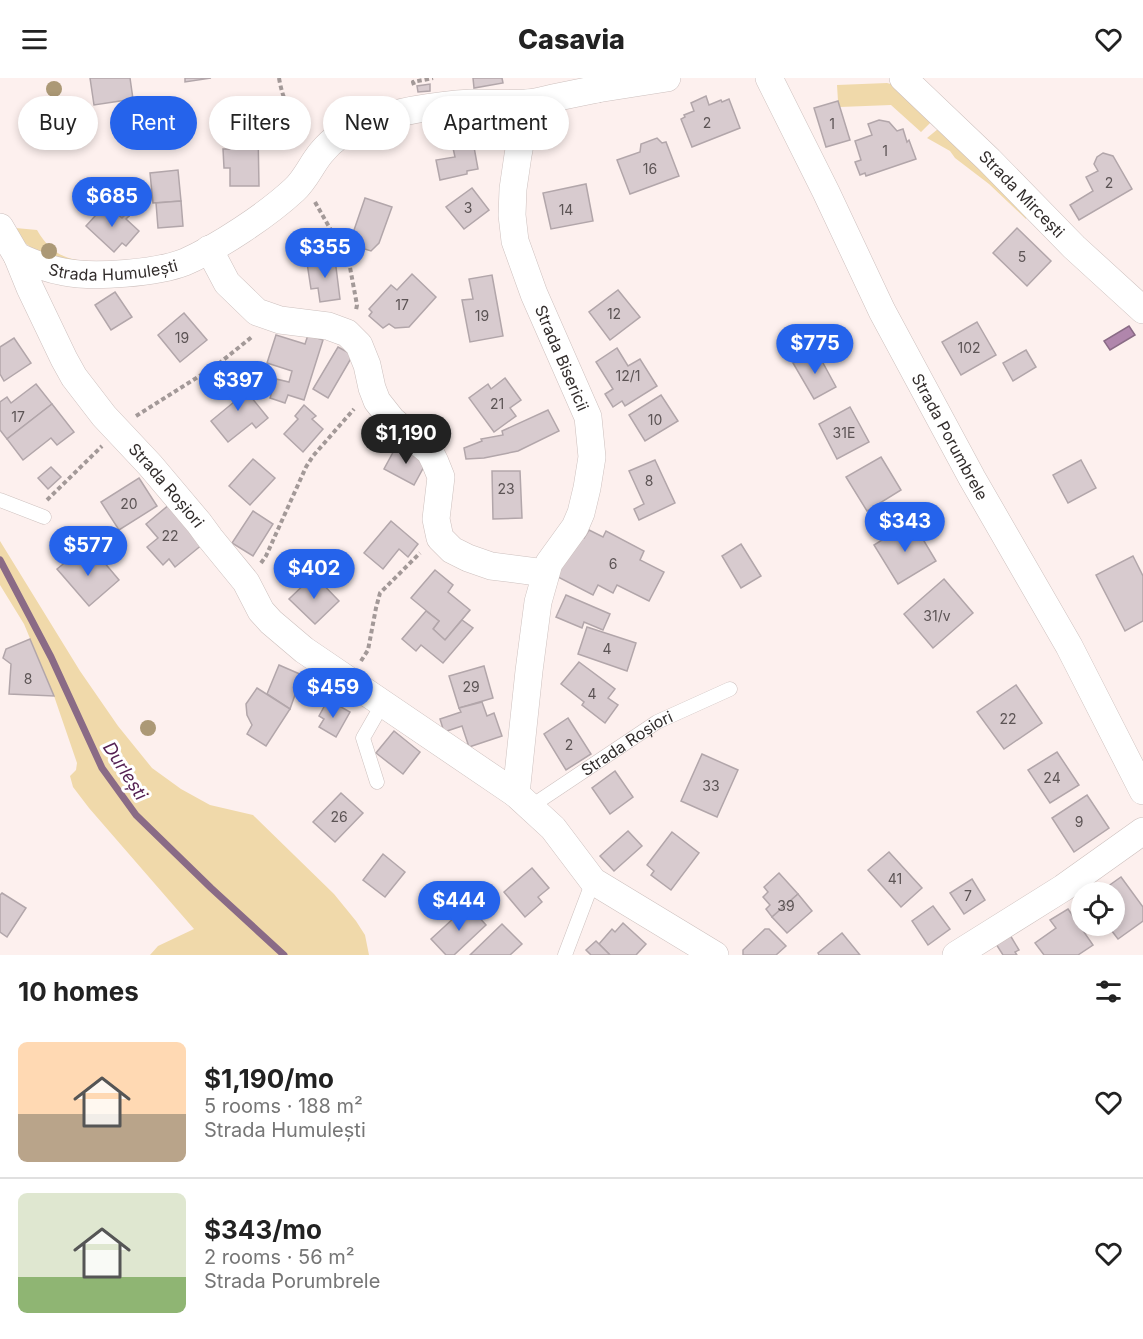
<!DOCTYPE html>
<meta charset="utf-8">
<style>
body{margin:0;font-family:Inter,sans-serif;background:#f6f6f6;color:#222;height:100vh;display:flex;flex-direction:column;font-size:22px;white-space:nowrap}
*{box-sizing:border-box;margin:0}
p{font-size:20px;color:#767676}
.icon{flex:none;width:33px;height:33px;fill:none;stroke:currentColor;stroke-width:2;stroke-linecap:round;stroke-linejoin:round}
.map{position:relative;height:877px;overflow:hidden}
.sheet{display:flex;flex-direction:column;background:#fff;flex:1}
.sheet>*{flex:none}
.guide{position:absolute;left:18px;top:18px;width:600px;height:54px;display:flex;gap:12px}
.tools{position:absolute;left:1071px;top:804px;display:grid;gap:12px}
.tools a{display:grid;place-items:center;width:54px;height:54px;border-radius:50%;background:#fff;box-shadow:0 3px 9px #0003;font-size:30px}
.price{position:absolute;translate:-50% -51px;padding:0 14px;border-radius:21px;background:#2563eb;color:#fff;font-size:20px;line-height:39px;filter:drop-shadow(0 2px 3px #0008)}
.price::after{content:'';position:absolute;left:50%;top:36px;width:18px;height:14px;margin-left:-9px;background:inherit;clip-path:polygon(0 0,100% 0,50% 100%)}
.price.selected{background:#222;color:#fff}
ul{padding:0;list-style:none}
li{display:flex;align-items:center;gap:18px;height:150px;padding:0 18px}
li+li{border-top:2px solid #e0e0e0}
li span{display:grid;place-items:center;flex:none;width:168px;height:120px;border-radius:9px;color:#555}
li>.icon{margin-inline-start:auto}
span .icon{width:72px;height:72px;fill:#fffc;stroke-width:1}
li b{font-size:26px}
h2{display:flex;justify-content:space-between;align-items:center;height:72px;padding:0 18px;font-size:26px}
.pill{padding:0 21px;border-radius:27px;background:#fff;box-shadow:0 3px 9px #0003;font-size:21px;line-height:54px}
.pill.selected{background:#2563eb;color:#fff}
header{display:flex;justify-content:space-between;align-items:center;height:78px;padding:0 18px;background:#fff;font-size:27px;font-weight:800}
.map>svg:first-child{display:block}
</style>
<header><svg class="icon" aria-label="menu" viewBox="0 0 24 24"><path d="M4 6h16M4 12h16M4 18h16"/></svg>Casavia<svg class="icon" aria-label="heart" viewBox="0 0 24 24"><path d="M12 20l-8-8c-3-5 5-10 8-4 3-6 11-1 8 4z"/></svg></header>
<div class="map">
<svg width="1143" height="877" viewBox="0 0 1143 877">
<rect width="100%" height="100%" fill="#fdf0ee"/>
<!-- green -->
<g fill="#f0d9aa">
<path d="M 887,5 L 898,8 L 934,41 L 921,54 L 891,27 L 840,29 L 838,23 L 837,7 Z"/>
<path d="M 944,46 L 1027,136 L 1026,141 L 989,106 L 955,80 L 950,73 L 927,60 Z"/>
<path d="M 5,149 L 37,152 C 57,187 81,183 117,183 L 83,189 L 34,172 Z"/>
<path d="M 0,463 L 80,593 L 118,648 L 152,690 L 181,711 L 210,727 L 253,737 L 334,816 L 356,843 L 365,857 L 369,877 L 150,877 L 158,868 L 194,851 L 89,730 L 73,709 L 70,698 L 76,692 L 77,685 L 54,618 L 24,546 L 0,507 Z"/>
</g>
<!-- water -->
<path fill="#b086ac" stroke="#8a6b86" stroke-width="1.5" d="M 1129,248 L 1135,257 L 1110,272 L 1104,263 Z"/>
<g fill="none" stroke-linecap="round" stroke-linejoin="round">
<!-- stream -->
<path stroke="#8a6b86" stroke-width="7" d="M 0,482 L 51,579 L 102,690 L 136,737 L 211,810 L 284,877"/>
</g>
<!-- building -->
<g fill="#d8cbcf" stroke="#b2a6aa" stroke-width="1.5">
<path d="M 90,0 L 130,0 L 133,21 L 94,27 Z"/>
<path d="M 185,0 L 211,0 L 185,4 Z"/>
<path d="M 473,0 L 502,0 L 503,5 L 474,10 Z"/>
<path d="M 430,6 L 430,13 L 418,14 L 417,8 Z"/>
<path d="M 706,18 L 709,27 L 721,22 L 722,24 L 729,21 L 740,50 L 692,69 L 681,41 L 685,39 L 684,37 L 694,33 L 691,25 Z"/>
<path d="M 170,21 L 175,64 L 138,67 L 134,25 Z"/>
<path d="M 838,23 L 850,62 L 826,69 L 814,30 Z"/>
<path d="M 879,42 L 889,44 L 897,53 L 903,51 L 907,64 L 909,62 L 916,81 L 866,98 L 865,95 L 860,97 L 855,84 L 861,82 L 855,63 L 872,57 L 868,46 Z"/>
<path d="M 449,45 L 452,62 L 472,58 L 478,91 L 467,93 L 467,96 L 440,102 L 436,82 L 455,79 L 451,61 L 436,64 L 433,48 Z"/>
<path d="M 230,53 L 258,53 L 259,108 L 230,108 L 230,90 L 224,90 L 223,71 L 230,71 Z"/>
<path d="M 657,60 L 662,65 L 666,64 L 679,98 L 630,116 L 617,82 L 640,74 L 641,66 Z"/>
<path d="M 1103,75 L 1113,78 L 1132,111 L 1079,142 L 1070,127 L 1093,113 L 1086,99 L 1098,93 L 1094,86 L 1097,79 Z"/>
<path d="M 178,92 L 181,123 L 153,125 L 150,95 Z"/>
<path d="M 129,104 L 141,115 L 133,123 L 138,128 L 129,138 L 126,136 L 122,140 L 107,127 Z"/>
<path d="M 586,106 L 593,143 L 551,151 L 543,115 Z"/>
<path d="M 472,110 L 489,132 L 464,151 L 446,129 Z"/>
<path d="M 365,120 L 392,129 L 379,165 L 371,173 L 355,168 L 358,157 L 353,155 Z"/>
<path d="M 181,123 L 183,148 L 158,150 L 156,125 Z"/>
<path d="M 106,126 L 122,140 L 126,136 L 129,138 L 126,141 L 139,153 L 126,168 L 122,165 L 114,174 L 86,148 Z"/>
<path d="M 1017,150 L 1051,183 L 1027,208 L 993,175 Z"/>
<path d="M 335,181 L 340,221 L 320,224 L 318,210 L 311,211 L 307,185 Z"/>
<path d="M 412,196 L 436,219 L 409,249 L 395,250 L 389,246 L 383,250 L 369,238 L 372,234 L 369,231 L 391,207 L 397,212 Z"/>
<path d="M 492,197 L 503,258 L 470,264 L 462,222 L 473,221 L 469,201 Z"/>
<path d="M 618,212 L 640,239 L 610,262 L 589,234 Z"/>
<path d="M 115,214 L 132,239 L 111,252 L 95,227 Z"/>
<path d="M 184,235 L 207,262 L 180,284 L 158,257 Z"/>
<path d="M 977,244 L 996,277 L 961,297 L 942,264 Z"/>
<path d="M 276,257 L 305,266 L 308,257 L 323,262 L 304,322 L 288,317 L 285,325 L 270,320 L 276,301 L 289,304 L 292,293 L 267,285 Z"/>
<path d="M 14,260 L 31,285 L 4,303 L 0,296 L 0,269 Z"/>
<path d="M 338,269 L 353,277 L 328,320 L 313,311 Z"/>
<path d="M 617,270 L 628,288 L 640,281 L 657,308 L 625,328 L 622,323 L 613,329 L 605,316 L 613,311 L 596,284 Z"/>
<path d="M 816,272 L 836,309 L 814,321 L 793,285 Z"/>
<path d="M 1026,272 L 1036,289 L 1013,303 L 1003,285 Z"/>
<path d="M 235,299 L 268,340 L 256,350 L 252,345 L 228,364 L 211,343 L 234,324 L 222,309 Z"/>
<path d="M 505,300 L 521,322 L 510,330 L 516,338 L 494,354 L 469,320 L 488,306 L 491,311 Z"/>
<path d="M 36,306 L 52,326 L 7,361 L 0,352 L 0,324 L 7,319 L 11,325 Z"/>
<path d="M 661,317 L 678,343 L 645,363 L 629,337 Z"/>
<path d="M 52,326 L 74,354 L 57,367 L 51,360 L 23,382 L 7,361 Z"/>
<path d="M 304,327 L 316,338 L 312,341 L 323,351 L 303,374 L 284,356 L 298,341 L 295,338 Z"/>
<path d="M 850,329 L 869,364 L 837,381 L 819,346 Z"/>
<path d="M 548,332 L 559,353 L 518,373 L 484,380 L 466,381 L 464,370 L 482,363 L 481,361 L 503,357 L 502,353 Z"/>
<path d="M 397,367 L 427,383 L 414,407 L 384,391 Z"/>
<path d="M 881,379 L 901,412 L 867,433 L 846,399 Z"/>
<path d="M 253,381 L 275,400 L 250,427 L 229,408 Z"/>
<path d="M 655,382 L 675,425 L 639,442 L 634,431 L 644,426 L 629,393 Z"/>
<path d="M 1081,382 L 1096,410 L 1068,425 L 1053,397 Z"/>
<path d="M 51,389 L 61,399 L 48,411 L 38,400 Z"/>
<path d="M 492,393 L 520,393 L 522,440 L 493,441 Z"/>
<path d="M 139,400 L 157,428 L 119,452 L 101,424 Z"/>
<path d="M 170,426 L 203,466 L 175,489 L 169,481 L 163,487 L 147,469 L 158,460 L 146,446 Z"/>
<path d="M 253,433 L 273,446 L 253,478 L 232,465 Z"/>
<path d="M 391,443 L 418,466 L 408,479 L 399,471 L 383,491 L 364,475 Z"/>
<path d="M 912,443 L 936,483 L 898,506 L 874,467 Z"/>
<path d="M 589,452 L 603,459 L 606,453 L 644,473 L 640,482 L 664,494 L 649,523 L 617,507 L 613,515 L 598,507 L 593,517 L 556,498 L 578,457 L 584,460 Z"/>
<path d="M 741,466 L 761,498 L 741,510 L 722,478 Z"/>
<path d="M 78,474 L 88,486 L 98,477 L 119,502 L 89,528 L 57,491 Z"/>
<path d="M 1133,478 L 1143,498 L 1143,543 L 1125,553 L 1096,497 Z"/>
<path d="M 435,492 L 453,507 L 448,514 L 470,532 L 445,562 L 433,551 L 439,543 L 411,520 Z"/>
<path d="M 314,497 L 339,523 L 315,546 L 289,521 Z"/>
<path d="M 944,501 L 973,535 L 933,570 L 904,536 Z"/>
<path d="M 566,517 L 610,536 L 603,552 L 584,544 L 582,550 L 556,539 Z"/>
<path d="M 426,533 L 439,543 L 433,551 L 445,562 L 462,542 L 473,550 L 443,585 L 421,567 L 416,573 L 402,561 Z"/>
<path d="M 587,549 L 636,565 L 627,593 L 578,576 Z"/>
<path d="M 30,561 L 54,618 L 9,616 L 11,586 L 3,580 L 6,571 Z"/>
<path d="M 579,584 L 615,611 L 608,620 L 618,627 L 605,645 L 582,627 L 584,624 L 561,606 Z"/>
<path d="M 279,587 L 302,597 L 290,631 L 267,616 Z"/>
<path d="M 484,588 L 493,620 L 459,630 L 449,598 Z"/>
<path d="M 1016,607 L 1042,645 L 1004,671 L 977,634 Z"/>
<path d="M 257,610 L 290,631 L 266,668 L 247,656 L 252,647 L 247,637 L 246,626 Z"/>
<path d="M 482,624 L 487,638 L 494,635 L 502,658 L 469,669 L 462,648 L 444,654 L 440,641 L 461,634 L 459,630 Z"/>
<path d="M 334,625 L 350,634 L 336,659 L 319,649 L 324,641 L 319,638 L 325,627 L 331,631 Z"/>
<path d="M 568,640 L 591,676 L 566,692 L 544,656 Z"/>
<path d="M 394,653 L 420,674 L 403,696 L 376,675 Z"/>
<path d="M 1057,674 L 1079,707 L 1050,725 L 1028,692 Z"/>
<path d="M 702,676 L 738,692 L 717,739 L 681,723 Z"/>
<path d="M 615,693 L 633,719 L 610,736 L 592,710 Z"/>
<path d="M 341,715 L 363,735 L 335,764 L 313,744 Z"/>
<path d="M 1087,717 L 1109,750 L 1074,774 L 1052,740 Z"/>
<path d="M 628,753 L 642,768 L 614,793 L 600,778 Z"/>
<path d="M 672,754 L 699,775 L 671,812 L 651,797 L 654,793 L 647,787 Z"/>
<path d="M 889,774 L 922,810 L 901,829 L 868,792 Z"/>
<path d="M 383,776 L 405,794 L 385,819 L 363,802 Z"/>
<path d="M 532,790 L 549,810 L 538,819 L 542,824 L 525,839 L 504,814 Z"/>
<path d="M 779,795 L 798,816 L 772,839 L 766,831 L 770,827 L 763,819 L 768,814 L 764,809 Z"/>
<path d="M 1121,799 L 1143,829 L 1143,843 L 1118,861 L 1108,848 L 1114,848 L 1114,814 L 1100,814 Z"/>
<path d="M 972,801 L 985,822 L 964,836 L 950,815 Z"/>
<path d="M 2,815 L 26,830 L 7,859 L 0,854 L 0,817 Z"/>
<path d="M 798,816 L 812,833 L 787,855 L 772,839 Z"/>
<path d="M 468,827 L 486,847 L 454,877 L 446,877 L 431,861 Z"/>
<path d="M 933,828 L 950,851 L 928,867 L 912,843 Z"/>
<path d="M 1068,831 L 1093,867 L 1078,877 L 1044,877 L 1035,865 L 1056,850 L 1050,842 Z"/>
<path d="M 623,845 L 646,866 L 636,877 L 610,877 L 599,866 L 612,851 L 615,854 Z"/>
<path d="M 502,846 L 522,866 L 510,877 L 470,877 Z"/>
<path d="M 765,851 L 769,851 L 786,868 L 776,877 L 743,877 L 743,872 Z"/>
<path d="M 842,855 L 860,877 L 819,877 L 818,875 Z"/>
<path d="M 1010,857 L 1019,872 L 1015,874 L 1017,877 L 1003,877 L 996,866 Z"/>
<path d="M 596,863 L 610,877 L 591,877 L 586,872 Z"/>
</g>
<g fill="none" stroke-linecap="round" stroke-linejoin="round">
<defs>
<g id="lane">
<path d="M 0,422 L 44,439"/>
<path d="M 377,704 L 363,660 L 383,625"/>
<path id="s1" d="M 530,729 L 657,644 L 730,611"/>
<path d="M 565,877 L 593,803"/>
</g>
<g id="street">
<path id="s2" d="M 769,0 L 826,114 L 882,233 L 972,400 L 1069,568 L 1143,713"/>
<path id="s3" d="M 903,0 L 989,82 L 1074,169 L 1143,232"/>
<path d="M 597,11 L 667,0"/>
<path id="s4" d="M 0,149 L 17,178 L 30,210 L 64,281 L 74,299 L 104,338 L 150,387 L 199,445 L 210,460 L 246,504 L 261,533 L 271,544 L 304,572 L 516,716 L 553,750 L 593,803 L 715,877"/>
<path d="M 209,171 L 227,205 L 257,234 L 280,242 L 328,248 L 347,255 L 359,267 L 367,287 L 372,310 L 377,323 L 392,342 L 430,374 L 435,384 L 441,399 L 436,441 L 440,460 L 452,472 L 468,480 L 491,488 L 545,495"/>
<path id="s5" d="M 17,178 C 32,185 47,191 64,194 C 94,200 157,195 185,184 C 219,169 267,137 294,112 C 306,101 311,87 321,75 C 333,60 347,51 365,45 C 398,33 437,27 472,25 C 490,25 508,26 526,25 C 535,25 544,22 553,20 C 568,17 582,14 597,11 L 597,0"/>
<path d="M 516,716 L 529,593 L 538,524 L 549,485 L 575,449 L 581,435 L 587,410 L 592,379 L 588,339 L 534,216 L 515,163 L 512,137 L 513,111 L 518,77 L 528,25"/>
<path d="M 956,877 L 1063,810 L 1143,753"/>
</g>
</defs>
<!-- lane casing -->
<use href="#lane" stroke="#cdc0be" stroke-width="15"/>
<!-- street casing -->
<use href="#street" stroke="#cdc0be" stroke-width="28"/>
<!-- path -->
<g stroke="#a39998" stroke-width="4" stroke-dasharray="4.5 3" stroke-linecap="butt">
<path d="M 279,0 C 283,24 292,39 306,58"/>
<path d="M 414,7 L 413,4 L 433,0"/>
<path d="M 315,124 L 349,184 L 357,227 L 356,232"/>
<path d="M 136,338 L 217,287 L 253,258"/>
<path d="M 47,422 L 102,368"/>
<path d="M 261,485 L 266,478 L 306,389 L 313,378 L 354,331"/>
<path d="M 361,583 L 368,572 L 376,530 L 380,515 L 420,475"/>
</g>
<!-- lane -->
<use href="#lane" stroke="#fff" stroke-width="14"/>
<!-- street -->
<use href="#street" stroke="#fff" stroke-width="27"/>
</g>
<!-- trees -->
<g fill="#ac9976">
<circle cx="54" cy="11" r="8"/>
<circle cx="49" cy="173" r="8"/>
<circle cx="148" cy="650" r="8"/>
</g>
<g text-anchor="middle" stroke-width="6" stroke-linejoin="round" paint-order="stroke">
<!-- number labels -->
<g font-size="14" fill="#5c5455">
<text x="707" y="50">2</text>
<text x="832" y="51">1</text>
<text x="885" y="78">1</text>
<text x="650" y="96">16</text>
<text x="1109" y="110">2</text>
<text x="468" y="135">3</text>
<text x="566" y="137">14</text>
<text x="1022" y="184">5</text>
<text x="402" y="232">17</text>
<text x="614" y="241">12</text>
<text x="482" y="243">19</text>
<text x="182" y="265">19</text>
<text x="969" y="275">102</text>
<text x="628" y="303">12/1</text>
<text x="497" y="331">21</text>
<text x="18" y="344">17</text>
<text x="655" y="347">10</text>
<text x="844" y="360">31E</text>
<text x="649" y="408">8</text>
<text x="506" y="416">23</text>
<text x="129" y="431">20</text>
<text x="170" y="463">22</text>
<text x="613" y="491">6</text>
<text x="937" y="543">31/v</text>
<text x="607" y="576">4</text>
<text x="28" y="606">8</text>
<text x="471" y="614">29</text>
<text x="592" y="621">4</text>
<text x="1008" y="646">22</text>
<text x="569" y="672">2</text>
<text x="1052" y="705">24</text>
<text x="711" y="713">33</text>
<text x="339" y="744">26</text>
<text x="1079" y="749">9</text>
<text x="895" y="806">41</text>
<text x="968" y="823">7</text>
<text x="786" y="833">39</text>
</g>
<!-- street labels -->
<g font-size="16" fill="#322d2c" stroke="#fff">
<text dy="6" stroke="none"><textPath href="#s3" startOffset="166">Strada Mircești</textPath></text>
<text dy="6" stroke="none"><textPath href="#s5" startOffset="99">Strada Humulești</textPath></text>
<text transform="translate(562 280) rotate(67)" y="6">Strada Bisericii</text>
<text dy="6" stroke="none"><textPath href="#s2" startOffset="402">Strada Porumbrele</textPath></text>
<text dy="6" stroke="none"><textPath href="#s4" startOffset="310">Strada Roșiori</textPath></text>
<text dy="6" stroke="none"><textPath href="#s1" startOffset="116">Strada Roșiori</textPath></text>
</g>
<!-- water labels -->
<g font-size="18" font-style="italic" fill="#552153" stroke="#fff">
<text transform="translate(125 693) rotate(57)" y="6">Durlești</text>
</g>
</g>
</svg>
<div class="tools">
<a><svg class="icon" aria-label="locate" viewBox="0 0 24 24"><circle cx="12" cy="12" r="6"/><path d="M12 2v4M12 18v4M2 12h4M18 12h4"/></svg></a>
</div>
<b class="price" style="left:112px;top:150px">$685</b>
<b class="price" style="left:325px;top:201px">$355</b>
<b class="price" style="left:815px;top:297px">$775</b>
<b class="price" style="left:238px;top:334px">$397</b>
<b class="price selected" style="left:406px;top:387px">$1,190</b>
<b class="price" style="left:905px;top:475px">$343</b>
<b class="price" style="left:88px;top:499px">$577</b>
<b class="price" style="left:314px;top:522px">$402</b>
<b class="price" style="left:333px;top:641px">$459</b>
<b class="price" style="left:459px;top:854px">$444</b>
<div class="guide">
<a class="pill">Buy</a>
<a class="pill selected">Rent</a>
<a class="pill">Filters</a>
<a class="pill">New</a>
<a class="pill">Apartment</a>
</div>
</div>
<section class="sheet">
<h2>10 homes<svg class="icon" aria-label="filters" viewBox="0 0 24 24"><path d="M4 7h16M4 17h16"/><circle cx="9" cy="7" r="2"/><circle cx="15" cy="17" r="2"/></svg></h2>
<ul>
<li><span style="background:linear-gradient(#ffd9b3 60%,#b9a48a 0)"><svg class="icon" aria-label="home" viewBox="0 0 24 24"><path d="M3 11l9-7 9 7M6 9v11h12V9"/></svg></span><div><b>$1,190/mo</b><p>5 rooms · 188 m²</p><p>Strada Humulești</p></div><svg class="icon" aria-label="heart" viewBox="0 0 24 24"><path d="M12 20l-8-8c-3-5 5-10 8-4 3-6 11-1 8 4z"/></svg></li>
<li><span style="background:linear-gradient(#dfe7d0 70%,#8fb573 0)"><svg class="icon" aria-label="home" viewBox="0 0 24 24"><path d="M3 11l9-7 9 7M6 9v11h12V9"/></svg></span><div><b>$343/mo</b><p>2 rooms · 56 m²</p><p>Strada Porumbrele</p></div><svg class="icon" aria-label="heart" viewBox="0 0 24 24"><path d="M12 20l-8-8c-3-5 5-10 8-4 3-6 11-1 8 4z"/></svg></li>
</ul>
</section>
